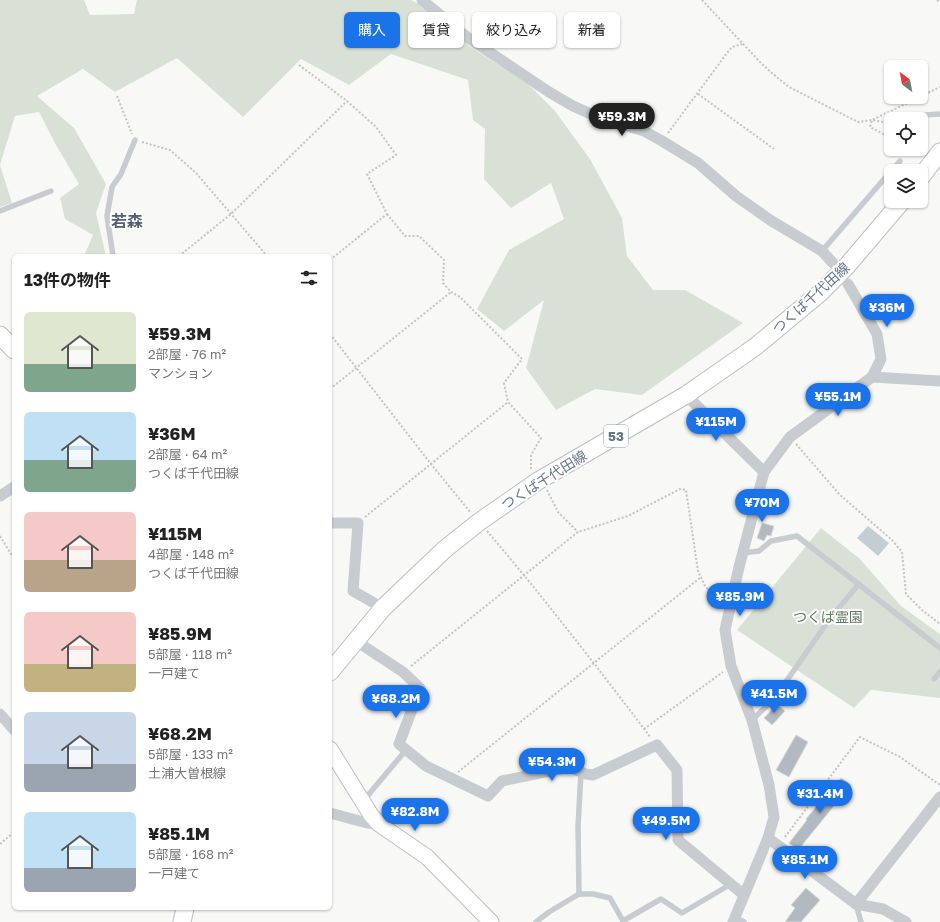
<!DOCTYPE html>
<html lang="ja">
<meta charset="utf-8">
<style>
body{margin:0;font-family:"Golos Text","Noto Sans JP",sans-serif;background:#f2f2f2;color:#222;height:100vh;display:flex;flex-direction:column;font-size:15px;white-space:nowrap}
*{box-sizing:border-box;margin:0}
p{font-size:13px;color:#767676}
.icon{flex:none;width:22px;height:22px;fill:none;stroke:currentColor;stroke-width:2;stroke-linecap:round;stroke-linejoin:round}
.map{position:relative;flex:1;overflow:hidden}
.side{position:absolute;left:12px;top:254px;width:320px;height:656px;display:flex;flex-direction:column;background:#fff;border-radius:6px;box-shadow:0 1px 3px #0004}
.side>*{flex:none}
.guide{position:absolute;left:344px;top:12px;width:380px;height:36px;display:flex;gap:8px}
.needle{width:26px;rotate:328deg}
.fabs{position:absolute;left:884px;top:60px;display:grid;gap:8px}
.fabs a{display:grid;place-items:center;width:44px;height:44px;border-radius:6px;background:#fff;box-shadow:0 1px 3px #0004;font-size:20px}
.price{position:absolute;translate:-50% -34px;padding:0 9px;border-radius:14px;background:#1a73e8;color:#fff;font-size:13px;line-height:26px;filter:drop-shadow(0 1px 2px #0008)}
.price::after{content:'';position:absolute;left:50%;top:24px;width:12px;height:9px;margin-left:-6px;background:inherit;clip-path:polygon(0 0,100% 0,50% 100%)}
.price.active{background:#222;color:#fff}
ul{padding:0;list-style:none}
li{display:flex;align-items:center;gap:12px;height:100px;padding:0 12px}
li span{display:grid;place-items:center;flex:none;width:112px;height:80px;border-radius:6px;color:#555}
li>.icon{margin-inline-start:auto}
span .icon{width:48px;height:48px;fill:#fffc;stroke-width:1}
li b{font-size:17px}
h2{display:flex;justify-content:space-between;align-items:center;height:48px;padding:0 12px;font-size:17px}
.tag{padding:0 14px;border-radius:6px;background:#fff;box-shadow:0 1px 3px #0004;font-size:14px;line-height:36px}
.tag.active{background:#1a73e8;color:#fff}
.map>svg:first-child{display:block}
</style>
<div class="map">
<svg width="940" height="922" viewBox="0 0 940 922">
<rect width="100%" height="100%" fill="#f8f9f6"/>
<!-- green -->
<g fill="#d9e1d6">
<path d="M 0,0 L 84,0 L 90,15 L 134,14 L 137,0 L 411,0 L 440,15 L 469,46 L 528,84 L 555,111 L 590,159 L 622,218 L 627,256 L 653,290 L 685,290 L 743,323 L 642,395 L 595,389 L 556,410 L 526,368 L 544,300 L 504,331 L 477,309 L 509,250 L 564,219 L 551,183 L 511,208 L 484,179 L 485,129 L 473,120 L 468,80 L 391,54 L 349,85 L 301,59 L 243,117 L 177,58 L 115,92 L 83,69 L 37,96 L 74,128 L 106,184 L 96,213 L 106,256 L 84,256 L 93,235 L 65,219 L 60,198 L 79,184 L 56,145 L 39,112 L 15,116 L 0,165 L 12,203 L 0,207 Z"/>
<path d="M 821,528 L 860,559 L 901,606 L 940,634 L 940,698 L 871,690 L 854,708 L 737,630 Z"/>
</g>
<!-- water -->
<path fill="#c4cdd3" d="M 868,526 L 889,543 L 878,556 L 857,538 Z"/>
<!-- building -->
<g fill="#b2b9c0" stroke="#dadad8">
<path d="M 762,523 L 774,526 L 771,536 L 767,535 L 764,541 L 757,538 Z"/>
<path d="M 777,704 L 785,711 L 772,725 L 764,718 Z"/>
<path d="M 796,735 L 808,742 L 789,777 L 776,770 Z"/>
<path d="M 841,778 L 851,785 L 798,850 L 789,843 L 807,820 L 806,819 L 821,801 L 822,802 Z"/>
<path d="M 806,888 L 820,900 L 801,922 L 785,922 L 795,908 L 791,905 Z"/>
</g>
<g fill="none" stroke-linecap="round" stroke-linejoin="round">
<defs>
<path id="secondary" d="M 330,749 L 371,815 L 379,824 L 427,857 L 491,922"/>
<g id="primary">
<path d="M 921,177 L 940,152"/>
<path d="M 0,335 L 14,350"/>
<path d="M 330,672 L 383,608 L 445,549 L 479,522 L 538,481 L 686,395 L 755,347 L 820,293 L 846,267 L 902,201"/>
<path d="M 182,922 L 185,908"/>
</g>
</defs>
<!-- secondary casing -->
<use href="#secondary" stroke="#bcc0c6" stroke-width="17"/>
<!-- primary casing -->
<use href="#primary" stroke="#bbbec3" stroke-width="19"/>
<!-- path -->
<g stroke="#c1c3c6" stroke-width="2" stroke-dasharray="2 2" stroke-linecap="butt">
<path d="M 702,0 L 761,63 L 773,74 L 789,87 L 858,122 L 872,120 L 883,122"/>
<path d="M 937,0 L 940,2"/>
<path d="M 299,65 L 347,101 L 376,127 L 396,155 L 367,174 L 387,214 L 330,260"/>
<path d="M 698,94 L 774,149"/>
<path d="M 117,96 L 132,134"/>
<path d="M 921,96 L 940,87"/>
<path d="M 668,133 L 727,53 L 732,47 L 742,44"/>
<path d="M 891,138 L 870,127 L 872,120 L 920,97"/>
<path d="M 142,142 L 170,150 L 196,173 L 267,256"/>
<path d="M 387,214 L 405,236 L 419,236 L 444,260 L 443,283 L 451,292 L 460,297 L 522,359 L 504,383 L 508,402 L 541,438 L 531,455 L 531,470"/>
<path d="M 179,256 L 231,214 L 347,101"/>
<path d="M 330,334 L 431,464 L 471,513"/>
<path d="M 330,389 L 451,292"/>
<path d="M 796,444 L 840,495 L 892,540 L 902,552 L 906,594 L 922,610 L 940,624"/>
<path d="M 547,490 L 558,512 L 578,532"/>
<path d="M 365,517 L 508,402"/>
<path d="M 487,531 C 544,598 598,668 651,738"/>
<path d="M 0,536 L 14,559"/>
<path d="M 411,666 L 578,532 L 628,516 L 680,489 L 686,490 L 698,571 L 705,586 L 721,604"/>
<path d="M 644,729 L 723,672"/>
<path d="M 458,772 L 701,577"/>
<path d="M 785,837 L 860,737 L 900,757 L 940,785"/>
<path d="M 0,844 L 14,832"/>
</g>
<!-- lane -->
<g stroke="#c8cbcf" stroke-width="5.5">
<path d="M 903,119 L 925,115 L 940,114"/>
<path d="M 890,123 L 891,123"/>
<path d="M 891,171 L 900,161"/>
<path d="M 0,211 L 51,191"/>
<path d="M 822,251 L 891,171"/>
<path d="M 113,256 L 107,216 L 112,187 L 121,174 L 135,140"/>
<path d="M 743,553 L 759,551 L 771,541 L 797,536 L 940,648"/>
<path d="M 934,679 L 940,672"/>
<path d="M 752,720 L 774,699 L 831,617 L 859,584"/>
<path d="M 364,800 L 406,750"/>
<path d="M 579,894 L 578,827 L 581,772"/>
<path d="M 856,904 L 861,922"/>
<path d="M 735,917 L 744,922"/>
<path d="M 536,922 L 549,912 L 579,894 L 593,894 L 610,898 L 623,921 L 661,899 L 682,913 L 731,884"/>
</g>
<!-- street -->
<g stroke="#c8cbcf" stroke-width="11">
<path d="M 422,0 L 467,37 L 549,92 L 573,106 L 593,115 L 644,131 L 662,141 L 698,163 L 736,196 L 770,220 L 822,251 L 833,263"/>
<path d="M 872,377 L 940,381"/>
<path d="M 686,395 L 764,472"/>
<path d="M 0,496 L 14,487"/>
<path d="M 330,523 L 358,523 L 353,591 L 383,608"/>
<path d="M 356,641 L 403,672 L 420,688 L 399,744 L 426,766 L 488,796 L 502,781 L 569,767 L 586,774 L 593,775 L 657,745 L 677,770 L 678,840 L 744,895"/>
<path d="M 0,714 L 14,730"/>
<path d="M 330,813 L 367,823 L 379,824"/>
<path d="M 768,838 L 856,904 L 883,909 L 906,922"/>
<path d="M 856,904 L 940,797"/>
<path d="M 733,922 L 768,838 L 774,817 L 769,785 L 752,720 L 731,666 L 725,630 L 739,567 L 764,472 L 790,437 L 872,377 L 881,359 L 877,334 L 848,284"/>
</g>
<!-- secondary -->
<use href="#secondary" stroke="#fff" stroke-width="15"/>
<!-- primary -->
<use href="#primary" stroke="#fff" stroke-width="17"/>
</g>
<g text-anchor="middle" stroke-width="4" stroke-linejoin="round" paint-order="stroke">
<!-- shield labels -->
<rect fill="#fff" stroke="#939eac" stroke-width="1" x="604" y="425" width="24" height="22" rx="3"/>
<g font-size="13" font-weight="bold" fill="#657589">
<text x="616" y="441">53</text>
</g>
<!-- street labels -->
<g font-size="14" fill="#657589" stroke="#fff">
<text transform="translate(811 298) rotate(-42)" y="5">つくば千代田線</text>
<text transform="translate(544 480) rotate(-32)" y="5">つくば千代田線</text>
</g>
<!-- park labels -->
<g font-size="14" fill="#637a61" stroke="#fff">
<text x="828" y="622">つくば霊園</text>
</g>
<!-- quarter labels -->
<g font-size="16" font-weight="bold" fill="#545f6d" stroke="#fff">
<text x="127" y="227">若森</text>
</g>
</g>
</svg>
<div class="fabs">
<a><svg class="needle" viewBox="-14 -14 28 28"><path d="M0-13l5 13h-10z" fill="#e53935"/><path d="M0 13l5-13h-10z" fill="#767676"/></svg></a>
<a><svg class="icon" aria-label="locate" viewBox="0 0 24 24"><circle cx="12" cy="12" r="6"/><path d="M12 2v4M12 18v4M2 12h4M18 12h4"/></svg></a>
<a><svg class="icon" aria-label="layers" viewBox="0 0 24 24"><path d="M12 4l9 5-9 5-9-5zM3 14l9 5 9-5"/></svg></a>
</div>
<b class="price active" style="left:622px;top:137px">¥59.3M</b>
<b class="price" style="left:887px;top:328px">¥36M</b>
<b class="price" style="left:838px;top:417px">¥55.1M</b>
<b class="price" style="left:716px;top:442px">¥115M</b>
<b class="price" style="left:762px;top:523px">¥70M</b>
<b class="price" style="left:740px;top:617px">¥85.9M</b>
<b class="price" style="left:774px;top:714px">¥41.5M</b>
<b class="price" style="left:396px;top:719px">¥68.2M</b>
<b class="price" style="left:552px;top:782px">¥54.3M</b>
<b class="price" style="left:820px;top:814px">¥31.4M</b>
<b class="price" style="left:415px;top:832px">¥82.8M</b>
<b class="price" style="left:666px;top:841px">¥49.5M</b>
<b class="price" style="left:805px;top:880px">¥85.1M</b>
<div class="guide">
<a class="tag active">購入</a>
<a class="tag">賃貸</a>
<a class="tag">絞り込み</a>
<a class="tag">新着</a>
</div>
<section class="side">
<h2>13件の物件<svg class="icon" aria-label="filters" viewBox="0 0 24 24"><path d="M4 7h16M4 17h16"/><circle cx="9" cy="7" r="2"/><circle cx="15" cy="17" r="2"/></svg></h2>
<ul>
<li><span style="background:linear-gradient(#dfe7d0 65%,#7fa58c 0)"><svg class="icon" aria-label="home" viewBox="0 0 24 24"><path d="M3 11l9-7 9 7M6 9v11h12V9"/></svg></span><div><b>¥59.3M</b><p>2部屋 · 76 m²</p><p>マンション</p></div></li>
<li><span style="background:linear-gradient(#bfe0f5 60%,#7fa58c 0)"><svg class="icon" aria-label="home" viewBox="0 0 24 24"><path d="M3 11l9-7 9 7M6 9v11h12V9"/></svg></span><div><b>¥36M</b><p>2部屋 · 64 m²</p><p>つくば千代田線</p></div></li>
<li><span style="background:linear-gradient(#f6c9c9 60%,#b9a48a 0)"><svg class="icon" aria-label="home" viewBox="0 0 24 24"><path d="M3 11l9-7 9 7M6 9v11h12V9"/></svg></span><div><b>¥115M</b><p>4部屋 · 148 m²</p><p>つくば千代田線</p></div></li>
<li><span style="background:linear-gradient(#f6c9c9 65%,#c2b280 0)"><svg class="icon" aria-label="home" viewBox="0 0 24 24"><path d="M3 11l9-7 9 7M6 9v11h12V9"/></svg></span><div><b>¥85.9M</b><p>5部屋 · 118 m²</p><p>一戸建て</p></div></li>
<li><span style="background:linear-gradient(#c9d6e8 65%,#9aa5b1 0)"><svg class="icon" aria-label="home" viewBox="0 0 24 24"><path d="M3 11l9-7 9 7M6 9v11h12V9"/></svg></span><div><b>¥68.2M</b><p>5部屋 · 133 m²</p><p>土浦大曽根線</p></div></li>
<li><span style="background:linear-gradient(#bfe0f5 70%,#9aa5b1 0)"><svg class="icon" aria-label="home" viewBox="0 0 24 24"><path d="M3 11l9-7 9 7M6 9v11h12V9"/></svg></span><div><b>¥85.1M</b><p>5部屋 · 168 m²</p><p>一戸建て</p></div></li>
</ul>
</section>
</div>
